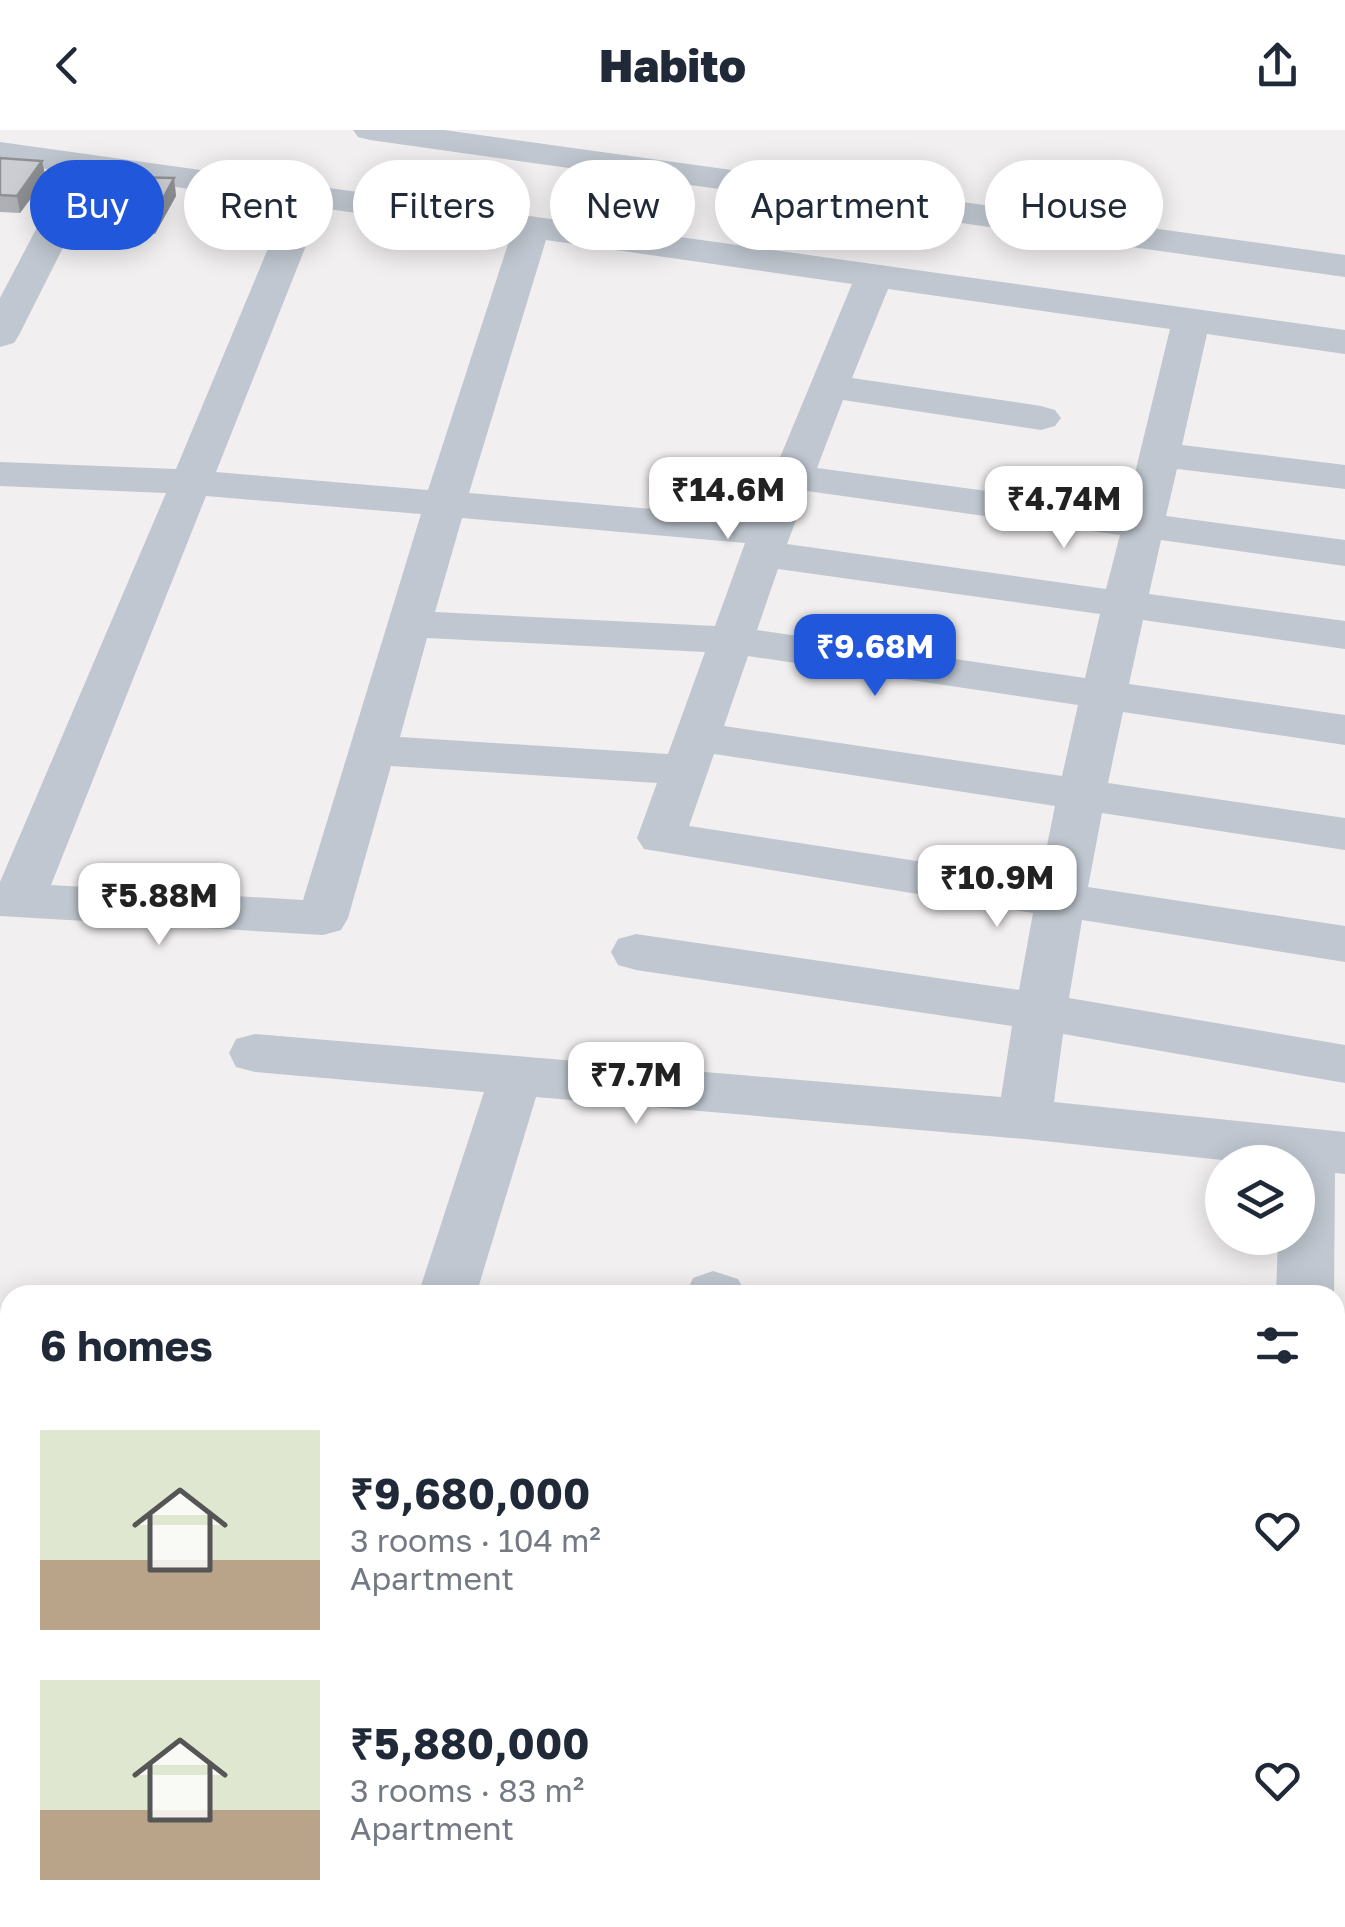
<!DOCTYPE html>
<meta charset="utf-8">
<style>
body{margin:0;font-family:"Golos Text",sans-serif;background:#f2f2f3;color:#1f2937;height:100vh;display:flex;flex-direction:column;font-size:38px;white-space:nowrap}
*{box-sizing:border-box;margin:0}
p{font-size:32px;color:#747a83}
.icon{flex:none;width:55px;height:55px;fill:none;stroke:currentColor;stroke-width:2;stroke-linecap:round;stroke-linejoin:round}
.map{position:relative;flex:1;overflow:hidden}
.details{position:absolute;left:0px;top:1155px;width:1345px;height:642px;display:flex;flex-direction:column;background:#fff;border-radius:30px 30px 0 0;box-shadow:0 5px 25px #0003}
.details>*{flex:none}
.top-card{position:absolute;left:30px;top:30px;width:1285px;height:90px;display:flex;gap:20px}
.controls{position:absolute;left:1205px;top:1015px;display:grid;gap:20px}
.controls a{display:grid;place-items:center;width:110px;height:110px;border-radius:50%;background:#fff;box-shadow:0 5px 25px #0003;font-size:50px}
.price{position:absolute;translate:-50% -85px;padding:0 22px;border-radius:20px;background:#fff;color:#222;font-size:32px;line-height:65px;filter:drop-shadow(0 2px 5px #0008)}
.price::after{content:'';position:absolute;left:50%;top:60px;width:30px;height:22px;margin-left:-15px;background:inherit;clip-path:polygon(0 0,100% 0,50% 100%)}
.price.active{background:#2157da;color:#fff}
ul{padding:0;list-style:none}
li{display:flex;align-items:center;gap:30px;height:250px;padding:0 40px}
li span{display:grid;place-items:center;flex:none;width:280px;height:200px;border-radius:0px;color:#555}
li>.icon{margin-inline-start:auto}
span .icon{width:120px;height:120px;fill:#fffc;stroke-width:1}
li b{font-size:42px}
h2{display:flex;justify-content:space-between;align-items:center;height:120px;padding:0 40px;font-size:42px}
.pill{padding:0 35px;border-radius:45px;background:#fff;box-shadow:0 5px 25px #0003;font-size:35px;line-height:90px}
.pill.active{background:#2157da;color:#fff}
header{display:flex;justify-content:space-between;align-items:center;height:130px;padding:0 40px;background:#fff;font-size:45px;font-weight:800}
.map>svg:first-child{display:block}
</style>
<header><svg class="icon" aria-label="back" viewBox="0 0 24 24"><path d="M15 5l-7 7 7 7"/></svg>Habito<svg class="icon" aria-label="share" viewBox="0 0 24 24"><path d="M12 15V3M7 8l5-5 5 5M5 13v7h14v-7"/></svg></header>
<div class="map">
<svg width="1345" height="1797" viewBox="0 0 1345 1797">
<rect width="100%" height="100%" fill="#f1efef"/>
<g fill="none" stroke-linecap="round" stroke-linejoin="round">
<!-- minor -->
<g fill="#c0c7d0" fill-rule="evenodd">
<path d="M 353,0 L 444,0 L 1345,125 L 1345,147 L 370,10 L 358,7 Z"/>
<path d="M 0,12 L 1345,200 L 1345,224 L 1207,204 L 1182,315 L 1345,335 L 1345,359 L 1177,339 L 1166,386 L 1345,410 L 1345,436 L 1161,410 L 1149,464 L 1345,491 L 1345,519 L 1143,490 L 1129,554 L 1345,585 L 1345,615 L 1123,582 L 1108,653 L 1345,688 L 1345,720 L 1102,683 L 1088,757 L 1345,796 L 1345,832 L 1082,790 L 1069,868 L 1345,915 L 1345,953 L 1063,904 L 1054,972 L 1345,1002 L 1345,1044 L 1335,1043 L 1334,1165 L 1276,1165 L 1278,1108 L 1298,1108 L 1298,1032 L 1241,1032 L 1025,1009 L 536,967 L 476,1165 L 418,1165 L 484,962 L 255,942 L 236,937 L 229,923 L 236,909 L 255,904 L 1001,967 L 1012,896 L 636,840 L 618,835 L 611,822 L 618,809 L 636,804 L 1019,860 L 1033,783 L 644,719 L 637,708 L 657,653 L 391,636 L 348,788 L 341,800 L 323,805 L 0,786 L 0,752 L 166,363 L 0,356 L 0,332 L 176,339 L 287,73 L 99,46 L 19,205 L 14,213 L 0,217 L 0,168 L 66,42 L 0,32 ZM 321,78 L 511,105 L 428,360 L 216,342 ZM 546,110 L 852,154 L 755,388 L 469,363 ZM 888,159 L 1170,199 L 1126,380 L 817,338 L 843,270 L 1041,300 L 1055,296 L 1061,288 L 1055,280 L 1041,276 L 852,248 ZM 807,361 L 1120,405 L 1106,459 L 787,414 ZM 206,366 L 421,384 L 303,770 L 51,755 ZM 462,388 L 745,413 L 715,496 L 435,482 ZM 778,439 L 1100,484 L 1085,548 L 757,500 ZM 427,508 L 705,522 L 668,624 L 400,607 ZM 748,526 L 1078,575 L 1062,646 L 724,596 ZM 714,624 L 1055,676 L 1040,750 L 689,696 Z"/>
<path d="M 713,1141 L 738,1149 L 747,1165 L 685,1165 L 693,1148 Z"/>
<path d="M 1335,1261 L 1345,1263 L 1345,1313 L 1335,1311 Z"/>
<path d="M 1335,1511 L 1345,1513 L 1345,1571 L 1335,1569 Z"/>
<path d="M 0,1543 L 10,1545 L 10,1605 L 0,1603 Z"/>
<path d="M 220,1788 L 290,1788 L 288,1797 L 218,1797 Z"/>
<path d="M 900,1788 L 970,1788 L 969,1797 L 899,1797 Z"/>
<rect x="1251" y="1788" width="70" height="9"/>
</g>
</g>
<!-- wall -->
<g fill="#afb0b5">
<path d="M 0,28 L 46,48 L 20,83 L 0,82 Z"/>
<path d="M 174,48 L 176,66 L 155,104 L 69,99 L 65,81 Z"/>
</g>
<!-- shaded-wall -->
<g fill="#8f9094">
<path d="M 42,31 L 46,48 L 20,83 L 17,66 Z"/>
<path d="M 174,48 L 176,66 L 155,104 L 153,87 Z"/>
</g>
<!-- building -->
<g fill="#cccdd3" stroke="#8f9094" stroke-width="2.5">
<path d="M 0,28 L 42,31 L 17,66 L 0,65 Z"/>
<path d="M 127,47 L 174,48 L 153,87 L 65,81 L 88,54 Z"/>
</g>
</svg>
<div class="controls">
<a><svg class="icon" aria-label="layers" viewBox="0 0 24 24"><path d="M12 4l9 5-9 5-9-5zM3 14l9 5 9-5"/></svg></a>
</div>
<b class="price" style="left:728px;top:412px">₹14.6M</b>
<b class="price" style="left:1064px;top:421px">₹4.74M</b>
<b class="price active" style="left:875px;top:569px">₹9.68M</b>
<b class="price" style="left:997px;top:800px">₹10.9M</b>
<b class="price" style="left:159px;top:818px">₹5.88M</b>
<b class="price" style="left:636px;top:997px">₹7.7M</b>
<div class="top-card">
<a class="pill active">Buy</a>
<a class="pill">Rent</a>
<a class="pill">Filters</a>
<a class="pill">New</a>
<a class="pill">Apartment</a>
<a class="pill">House</a>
</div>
<section class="details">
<h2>6 homes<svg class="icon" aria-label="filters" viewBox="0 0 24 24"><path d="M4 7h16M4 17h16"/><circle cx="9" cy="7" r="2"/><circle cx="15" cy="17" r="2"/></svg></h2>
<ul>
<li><span style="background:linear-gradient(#dfe7d0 65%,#b9a48a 0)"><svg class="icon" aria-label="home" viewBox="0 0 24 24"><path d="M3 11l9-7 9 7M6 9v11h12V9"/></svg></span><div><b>₹9,680,000</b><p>3 rooms · 104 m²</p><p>Apartment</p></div><svg class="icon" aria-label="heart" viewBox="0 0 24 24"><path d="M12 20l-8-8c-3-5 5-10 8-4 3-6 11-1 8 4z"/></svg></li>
<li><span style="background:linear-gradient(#dfe7d0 65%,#b9a48a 0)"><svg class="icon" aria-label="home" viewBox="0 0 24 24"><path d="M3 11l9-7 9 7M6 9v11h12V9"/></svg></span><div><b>₹5,880,000</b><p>3 rooms · 83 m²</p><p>Apartment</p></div><svg class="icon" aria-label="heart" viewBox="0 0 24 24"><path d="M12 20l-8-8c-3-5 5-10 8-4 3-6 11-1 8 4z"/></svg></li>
</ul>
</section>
</div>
